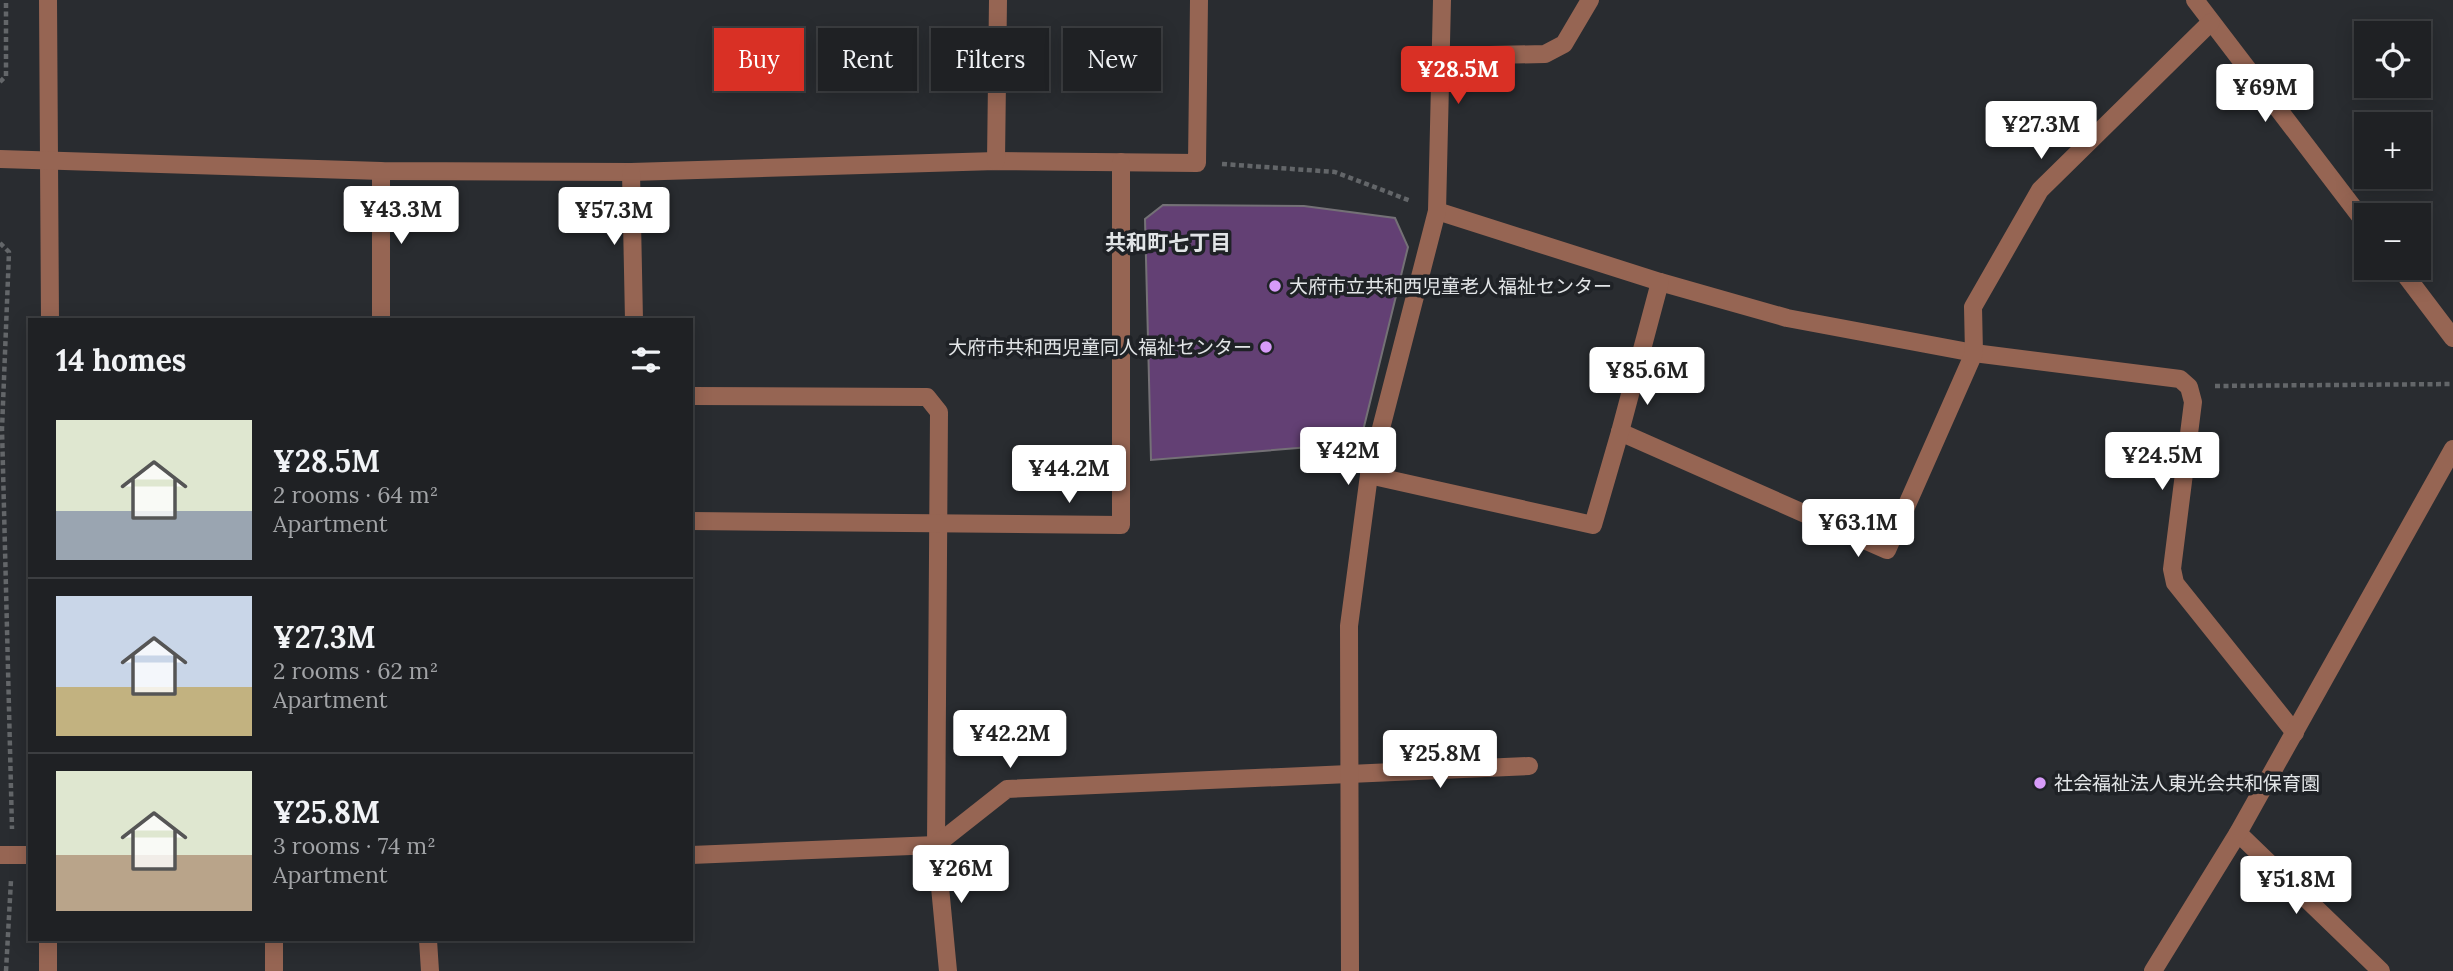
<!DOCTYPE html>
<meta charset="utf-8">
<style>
body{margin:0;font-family:Lora,"Noto Sans JP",serif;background:#27292c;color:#f1f3f6;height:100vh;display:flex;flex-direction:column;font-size:26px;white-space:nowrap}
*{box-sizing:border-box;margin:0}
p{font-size:23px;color:#a1a3a6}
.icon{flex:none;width:38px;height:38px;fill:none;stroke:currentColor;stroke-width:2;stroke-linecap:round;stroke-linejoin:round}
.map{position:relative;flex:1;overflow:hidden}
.side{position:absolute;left:28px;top:318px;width:665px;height:623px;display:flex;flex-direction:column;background:#1f2124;border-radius:0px;box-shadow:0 4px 18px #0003,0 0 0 2px #3c3e41}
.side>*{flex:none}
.banner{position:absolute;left:714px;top:28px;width:665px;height:63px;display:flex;gap:14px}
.buttons{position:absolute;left:2354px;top:21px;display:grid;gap:14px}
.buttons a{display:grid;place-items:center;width:77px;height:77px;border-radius:0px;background:#1f2124;box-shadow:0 4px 18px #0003,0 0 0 2px #3c3e41;font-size:35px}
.price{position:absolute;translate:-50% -60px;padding:0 16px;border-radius:7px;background:#fff;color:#222;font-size:23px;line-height:46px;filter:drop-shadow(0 2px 4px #0008)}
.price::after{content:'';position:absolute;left:50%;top:42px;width:21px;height:16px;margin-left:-10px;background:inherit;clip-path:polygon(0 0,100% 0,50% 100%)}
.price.on{background:#d93025;color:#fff}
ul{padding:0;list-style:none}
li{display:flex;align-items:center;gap:21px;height:175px;padding:0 28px}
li+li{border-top:2px solid #3c3e41}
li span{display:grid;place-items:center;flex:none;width:196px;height:140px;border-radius:0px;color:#555}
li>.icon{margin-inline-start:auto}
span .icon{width:84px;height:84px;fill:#fffc;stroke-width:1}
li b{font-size:30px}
h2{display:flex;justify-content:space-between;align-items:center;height:84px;padding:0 28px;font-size:30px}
.pill{padding:0 24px;border-radius:0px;background:#1f2124;box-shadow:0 4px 18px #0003,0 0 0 2px #3c3e41;font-size:24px;line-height:63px}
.pill.on{background:#d93025;color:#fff}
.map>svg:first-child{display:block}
</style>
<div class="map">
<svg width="2453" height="971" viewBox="0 0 2453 971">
<rect width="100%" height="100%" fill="#292c30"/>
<!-- building -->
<path fill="#634074" stroke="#747176" stroke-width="2" d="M 1163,205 L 1304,206 L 1395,218 L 1408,247 L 1360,443 L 1151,460 L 1145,219 Z"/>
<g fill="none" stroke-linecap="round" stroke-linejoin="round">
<!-- path -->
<g stroke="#636669" stroke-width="4.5" stroke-dasharray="5 3.5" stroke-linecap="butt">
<path d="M 0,82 L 6,76 L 6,0"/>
<path d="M 1222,164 L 1335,172 L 1411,201"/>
<path d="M 0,243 L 9,252 L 2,429 L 12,829"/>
<path d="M 2215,386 L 2453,384"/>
<path d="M 6,971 L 11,880"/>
</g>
<!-- minor -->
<g stroke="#966553" stroke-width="18">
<path d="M 48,0 L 50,320"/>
<path d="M 2195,0 L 2366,224"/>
<path d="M 1440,56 L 1545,54 L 1564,44 L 1590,0"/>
<path d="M 0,159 L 381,171 L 631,172 L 996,161 L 1197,163 L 1199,0"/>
<path d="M 996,161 L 998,0"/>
<path d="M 381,171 L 381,320"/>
<path d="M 631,172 L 634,320"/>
<path d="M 2400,268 L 2453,338"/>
<path d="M 1660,282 L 1787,318 L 1974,353 L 2180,379 L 2189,387 L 2193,402 L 2172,569 L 2175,583 L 2295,733"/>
<path d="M 691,396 L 927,397 L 939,412 L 936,845 L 948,971"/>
<path d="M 1620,432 L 1887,550 L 1974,353 L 1973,307 L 2040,190 L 2211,22"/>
<path d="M 1369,475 L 1593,525 L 1620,432 L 1660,282 L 1437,211"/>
<path d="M 691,521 L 1121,525 L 1121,162"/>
<path d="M 2238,833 L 2381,971"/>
<path d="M 0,855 L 30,855"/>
<path d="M 691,855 L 936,845 L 1007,789 L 1529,766"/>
<path d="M 428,940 L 430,971"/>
<path d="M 48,971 L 48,940"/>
<path d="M 274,971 L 274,940"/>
<path d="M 1350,971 L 1349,626 L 1369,475 L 1437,211 L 1442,0"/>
<path d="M 2153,971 L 2238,833 L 2453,449"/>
</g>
</g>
<!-- markers -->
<g fill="#d79bf9" stroke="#1f2226" stroke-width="2.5">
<circle cx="1275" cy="286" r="7"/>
<circle cx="1266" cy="347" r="7"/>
<circle cx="2040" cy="783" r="7"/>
</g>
<g text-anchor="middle" stroke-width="7" stroke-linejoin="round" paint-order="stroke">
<!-- poi labels -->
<g font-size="19" fill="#e2e5e7" stroke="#1f2226" text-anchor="start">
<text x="1289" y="293">大府市立共和西児童老人福祉センター</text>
<text x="1252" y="354" text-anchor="end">大府市共和西児童同人福祉センター</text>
<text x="2054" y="790">社会福祉法人東光会共和保育園</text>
</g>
<!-- neighbourhood labels -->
<g font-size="21" font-weight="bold" fill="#e2e5e7" stroke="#1f2226">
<text x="1168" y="250">共和町七丁目</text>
</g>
</g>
</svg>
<div class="buttons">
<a><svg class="icon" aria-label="locate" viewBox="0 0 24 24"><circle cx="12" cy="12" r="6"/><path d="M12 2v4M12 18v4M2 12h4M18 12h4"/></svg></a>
<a>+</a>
<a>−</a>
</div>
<b class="price on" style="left:1458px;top:106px">¥28.5M</b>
<b class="price" style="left:2265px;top:124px">¥69M</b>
<b class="price" style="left:2041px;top:161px">¥27.3M</b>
<b class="price" style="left:401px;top:246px">¥43.3M</b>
<b class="price" style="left:614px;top:247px">¥57.3M</b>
<b class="price" style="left:1647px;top:407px">¥85.6M</b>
<b class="price" style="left:1348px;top:487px">¥42M</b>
<b class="price" style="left:2162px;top:492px">¥24.5M</b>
<b class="price" style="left:1069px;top:505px">¥44.2M</b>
<b class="price" style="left:1858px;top:559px">¥63.1M</b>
<b class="price" style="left:1010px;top:770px">¥42.2M</b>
<b class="price" style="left:1440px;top:790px">¥25.8M</b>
<b class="price" style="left:961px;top:905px">¥26M</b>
<b class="price" style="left:2296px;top:916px">¥51.8M</b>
<div class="banner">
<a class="pill on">Buy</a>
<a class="pill">Rent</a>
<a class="pill">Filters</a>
<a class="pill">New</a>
</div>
<section class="side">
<h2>14 homes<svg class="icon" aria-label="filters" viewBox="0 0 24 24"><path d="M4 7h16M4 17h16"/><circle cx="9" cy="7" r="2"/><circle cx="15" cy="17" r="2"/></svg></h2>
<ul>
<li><span style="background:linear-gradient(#dfe7d0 65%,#9aa5b1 0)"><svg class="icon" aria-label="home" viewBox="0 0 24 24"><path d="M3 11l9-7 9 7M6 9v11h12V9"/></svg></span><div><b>¥28.5M</b><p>2 rooms · 64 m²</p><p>Apartment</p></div></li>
<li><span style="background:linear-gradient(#c9d6e8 65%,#c2b280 0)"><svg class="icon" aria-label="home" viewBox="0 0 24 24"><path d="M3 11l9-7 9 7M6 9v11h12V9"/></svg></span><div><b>¥27.3M</b><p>2 rooms · 62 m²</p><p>Apartment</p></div></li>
<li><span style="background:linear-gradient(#dfe7d0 60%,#b9a48a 0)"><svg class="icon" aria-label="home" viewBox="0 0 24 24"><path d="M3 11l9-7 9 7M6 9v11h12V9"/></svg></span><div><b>¥25.8M</b><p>3 rooms · 74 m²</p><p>Apartment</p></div></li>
</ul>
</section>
</div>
